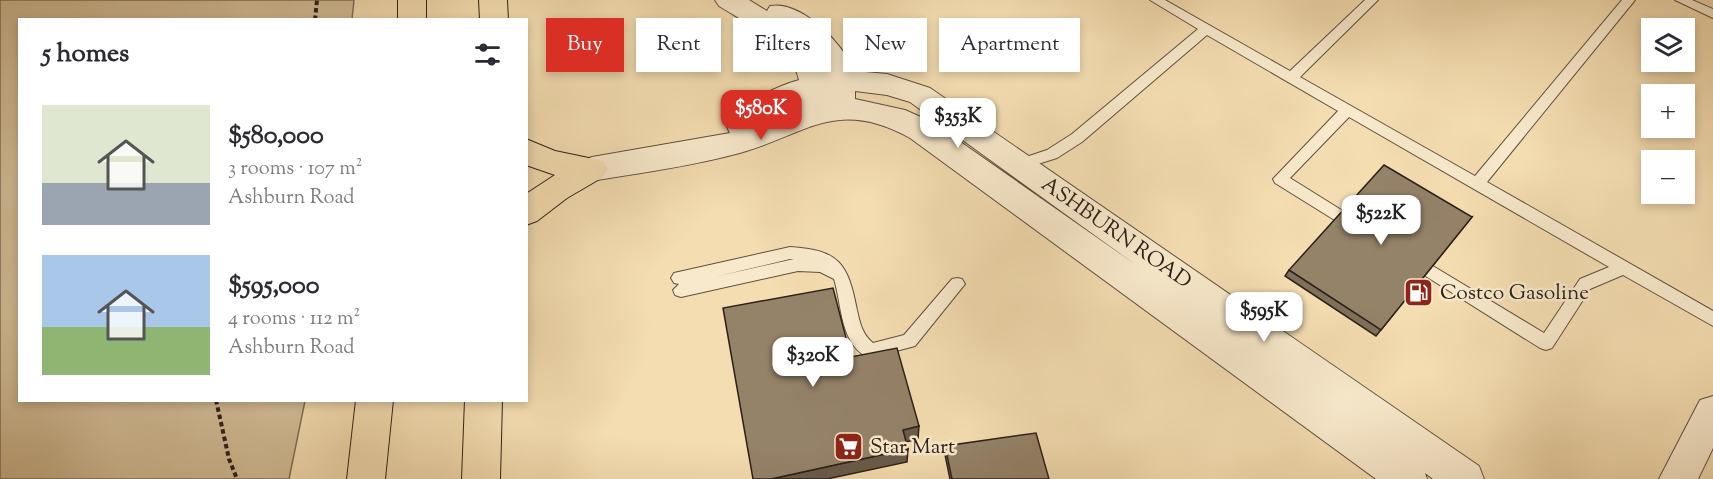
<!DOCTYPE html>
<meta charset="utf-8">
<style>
body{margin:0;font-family:"Sorts Mill Goudy",serif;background:#f7f7f7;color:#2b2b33;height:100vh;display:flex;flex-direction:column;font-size:22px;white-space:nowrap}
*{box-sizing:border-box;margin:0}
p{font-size:20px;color:#7c7c81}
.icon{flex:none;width:33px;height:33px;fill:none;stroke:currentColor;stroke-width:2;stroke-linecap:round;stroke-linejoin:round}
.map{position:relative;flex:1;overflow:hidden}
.panel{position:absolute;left:18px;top:18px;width:510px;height:384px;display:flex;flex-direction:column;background:#fff;border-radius:0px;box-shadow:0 3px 9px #0003}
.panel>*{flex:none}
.banner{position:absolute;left:546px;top:18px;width:570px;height:54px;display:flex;gap:12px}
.buttons{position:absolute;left:1641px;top:18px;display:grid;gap:12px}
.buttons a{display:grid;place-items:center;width:54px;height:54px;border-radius:0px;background:#fff;box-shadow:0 3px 9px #0003;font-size:30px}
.price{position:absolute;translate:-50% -51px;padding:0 14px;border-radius:12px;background:#fff;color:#222;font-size:20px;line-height:39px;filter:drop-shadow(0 2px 3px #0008)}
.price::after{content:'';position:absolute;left:50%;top:36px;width:18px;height:14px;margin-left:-9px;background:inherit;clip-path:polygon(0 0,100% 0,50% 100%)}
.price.on{background:#d93025;color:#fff}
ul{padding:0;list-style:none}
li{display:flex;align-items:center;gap:18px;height:150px;padding:0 24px}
li span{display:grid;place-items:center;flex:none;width:168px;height:120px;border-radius:0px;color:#555}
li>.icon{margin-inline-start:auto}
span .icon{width:72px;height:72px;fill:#fffc;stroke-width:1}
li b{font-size:26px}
h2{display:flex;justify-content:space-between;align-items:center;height:72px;padding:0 24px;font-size:26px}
.pill{padding:0 21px;border-radius:0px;background:#fff;box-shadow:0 3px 9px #0003;font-size:21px;line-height:54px}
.pill.on{background:#d93025;color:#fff}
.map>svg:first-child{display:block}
</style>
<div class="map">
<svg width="1713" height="479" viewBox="0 0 1713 479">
<rect width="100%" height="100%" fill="#f4ddb1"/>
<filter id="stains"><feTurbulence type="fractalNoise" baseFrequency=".00333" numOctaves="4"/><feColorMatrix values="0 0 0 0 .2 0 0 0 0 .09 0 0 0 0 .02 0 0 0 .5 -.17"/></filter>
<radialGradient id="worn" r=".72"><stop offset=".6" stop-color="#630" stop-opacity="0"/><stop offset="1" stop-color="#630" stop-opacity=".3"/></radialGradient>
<!-- green -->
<path fill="#d2bd97" stroke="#7f6e58" stroke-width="1.5" d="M 0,0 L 354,0 L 352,19 L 20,20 L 20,400 L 305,401 L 289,479 L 0,479 Z"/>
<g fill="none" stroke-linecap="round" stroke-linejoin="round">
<defs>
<g id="service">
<path d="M 1150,0 L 1165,0 L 1290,71 L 1365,0 L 1378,0 L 1300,77 L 1475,176 L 1622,0 L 1635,0 L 1487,182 L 1713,311 L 1713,326 L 1623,275 L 1590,289 L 1552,348 L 1546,350 L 1540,348 L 1408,265 L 1405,261 L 1408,257 L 1418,257 L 1544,333 L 1580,279 L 1609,267 L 1349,117 L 1290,178 L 1359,221 L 1361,225 L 1359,229 L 1349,229 L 1275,183 L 1273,179 L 1338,111 L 1207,35 L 1082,142 L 1057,158 L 1022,169 L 1017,168 L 1015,164 L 1017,160 L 1047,150 L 1072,134 L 1198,29 Z"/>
<path d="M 1675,0 L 1692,0 L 1713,9 L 1713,18 Z"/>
<path d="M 790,247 C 839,250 848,263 857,310 C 860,323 862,334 873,343 L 904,335 L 952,279 L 957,278 L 962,279 L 965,284 L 915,346 L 870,358 C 840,347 842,304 834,279 L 820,272 L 798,271 L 681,297 L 675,295 L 673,290 L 679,284 L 674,283 L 671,278 L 674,273 ZM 790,259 L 794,259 L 714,277 Z"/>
</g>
<path id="minor" d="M 1713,396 L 1713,448 L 1698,479 L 1659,479 L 1700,400 Z"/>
<path id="tertiary" d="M 715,0 L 749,0 L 767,11 L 770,6 C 801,0 844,44 854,71 L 887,74 L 930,88 L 1479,466 L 1484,479 L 1433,479 L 1425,473 L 1427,479 L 1376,479 L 910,138 C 833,95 803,138 732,155 C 686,167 639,173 592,181 L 581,177 L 576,169 L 581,161 L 592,157 L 730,133 L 726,125 C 737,105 777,86 799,80 C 791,44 748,24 719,6 ZM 814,51 L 825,71 L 824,69 ZM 855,91 L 887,95 L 910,102 L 1136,265 L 932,122 L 905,110 L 855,99 ZM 801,102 L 801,106 L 781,113 Z"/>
<g id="motorway">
<rect x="398" y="0" width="28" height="20"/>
<path d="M 479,0 L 507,0 L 508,20 L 480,20 Z"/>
<path d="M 526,139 L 555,151 L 603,161 L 608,169 L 603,177 L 567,198 L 537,221 L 526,225 L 526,194 L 555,175 L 526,165 Z"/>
<path d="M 356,400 L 393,400 L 385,479 L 347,479 Z"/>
<path d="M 465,400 L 502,400 L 500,479 L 462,479 Z"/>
</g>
</defs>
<!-- service casing -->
<use href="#service" stroke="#5e4f40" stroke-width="2"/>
<!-- minor casing -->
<use href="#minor" stroke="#5e4f40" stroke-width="2"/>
<!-- tertiary casing -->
<use href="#tertiary" stroke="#5e4f40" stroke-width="2"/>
<!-- motorway casing -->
<use href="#motorway" stroke="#2c201a" stroke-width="2"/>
<!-- path -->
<g stroke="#2c201a" stroke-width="4" stroke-dasharray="4.5 3" stroke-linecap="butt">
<path d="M 315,20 L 317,0"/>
<path d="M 216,400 L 229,459 L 237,479"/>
</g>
<!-- service -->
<use href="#service" fill="#f8e9cc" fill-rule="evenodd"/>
<!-- minor -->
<use href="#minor" fill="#f8e9cc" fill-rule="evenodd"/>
<!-- tertiary -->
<use href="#tertiary" fill="#f8e9cc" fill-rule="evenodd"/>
<!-- motorway -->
<use href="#motorway" fill="#f4ddb1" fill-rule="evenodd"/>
</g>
<!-- wall -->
<g fill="#7f705a" stroke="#2c201a" stroke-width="1.5">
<path d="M 1472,217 L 1376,336 L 1285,276 L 1289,270 Z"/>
<path d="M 945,446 L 1049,479 L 950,479 L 944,450 Z"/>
</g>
<!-- shaded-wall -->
<g fill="#685b4a" stroke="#2c201a" stroke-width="1.5">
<path d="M 919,426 L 918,439 L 902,443 L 903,430 Z"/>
<path d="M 908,449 L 907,462 L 827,479 L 771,479 Z"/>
</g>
<!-- building -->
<g fill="#948269" stroke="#2c201a" stroke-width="1.5">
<path d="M 1384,165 L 1472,217 L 1381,330 L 1289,270 Z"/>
<path d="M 833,288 L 851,357 L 897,348 L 919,426 L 903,430 L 908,449 L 771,479 L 753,479 L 723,308 Z"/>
<path d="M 1036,433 L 1049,479 L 952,479 L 945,446 Z"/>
</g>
<!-- icons -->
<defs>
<symbol id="fuel-square" viewBox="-11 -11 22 22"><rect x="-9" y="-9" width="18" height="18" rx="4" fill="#8f2418" stroke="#f8e9cc"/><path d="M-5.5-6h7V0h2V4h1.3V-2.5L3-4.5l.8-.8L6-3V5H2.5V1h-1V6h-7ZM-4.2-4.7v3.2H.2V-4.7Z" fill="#fff"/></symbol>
<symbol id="supermarket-square" viewBox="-11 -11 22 22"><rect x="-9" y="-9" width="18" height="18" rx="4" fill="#8f2418" stroke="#f8e9cc"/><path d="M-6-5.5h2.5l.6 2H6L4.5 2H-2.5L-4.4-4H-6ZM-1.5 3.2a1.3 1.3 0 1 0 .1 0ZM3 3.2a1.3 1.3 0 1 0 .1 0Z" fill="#fff"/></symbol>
</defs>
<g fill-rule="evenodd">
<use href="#fuel-square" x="1402" y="276" width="33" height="33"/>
<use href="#supermarket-square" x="832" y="430" width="33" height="33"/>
</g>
<g text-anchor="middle" stroke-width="5" stroke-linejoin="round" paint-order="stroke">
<!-- street labels -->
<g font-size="21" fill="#2c201a" stroke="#f8e9cc">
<text transform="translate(1117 232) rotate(35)" y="7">ASHBURN ROAD</text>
</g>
<!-- poi labels -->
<g font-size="21" fill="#2c201a" stroke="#f8e9cc" text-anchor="start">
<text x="1440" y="299">Costco Gasoline</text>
<text x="870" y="453">Star Mart</text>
</g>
</g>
<rect width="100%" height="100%" filter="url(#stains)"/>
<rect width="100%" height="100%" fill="url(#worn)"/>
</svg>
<div class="buttons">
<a><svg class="icon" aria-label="layers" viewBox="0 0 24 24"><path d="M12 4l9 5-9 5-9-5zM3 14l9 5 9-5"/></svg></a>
<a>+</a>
<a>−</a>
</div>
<b class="price on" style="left:761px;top:141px">$580K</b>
<b class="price" style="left:958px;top:149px">$353K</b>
<b class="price" style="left:1381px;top:246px">$522K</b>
<b class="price" style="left:1264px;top:343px">$595K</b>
<b class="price" style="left:813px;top:388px">$320K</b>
<div class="banner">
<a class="pill on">Buy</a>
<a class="pill">Rent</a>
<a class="pill">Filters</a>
<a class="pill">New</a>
<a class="pill">Apartment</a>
</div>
<section class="panel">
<h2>5 homes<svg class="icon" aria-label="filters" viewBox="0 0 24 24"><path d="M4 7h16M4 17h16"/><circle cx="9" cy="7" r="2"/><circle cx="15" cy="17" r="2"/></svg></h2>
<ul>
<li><span style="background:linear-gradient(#dfe7d0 65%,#9aa5b1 0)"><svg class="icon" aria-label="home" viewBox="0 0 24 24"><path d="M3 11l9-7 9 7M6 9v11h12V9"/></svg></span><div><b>$580,000</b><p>3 rooms · 107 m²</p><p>Ashburn Road</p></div></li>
<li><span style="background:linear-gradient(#a9c7e8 60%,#8fb573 0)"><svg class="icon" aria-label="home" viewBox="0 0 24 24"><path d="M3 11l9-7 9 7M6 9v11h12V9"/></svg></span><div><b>$595,000</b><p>4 rooms · 112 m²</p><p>Ashburn Road</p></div></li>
</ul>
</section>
</div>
